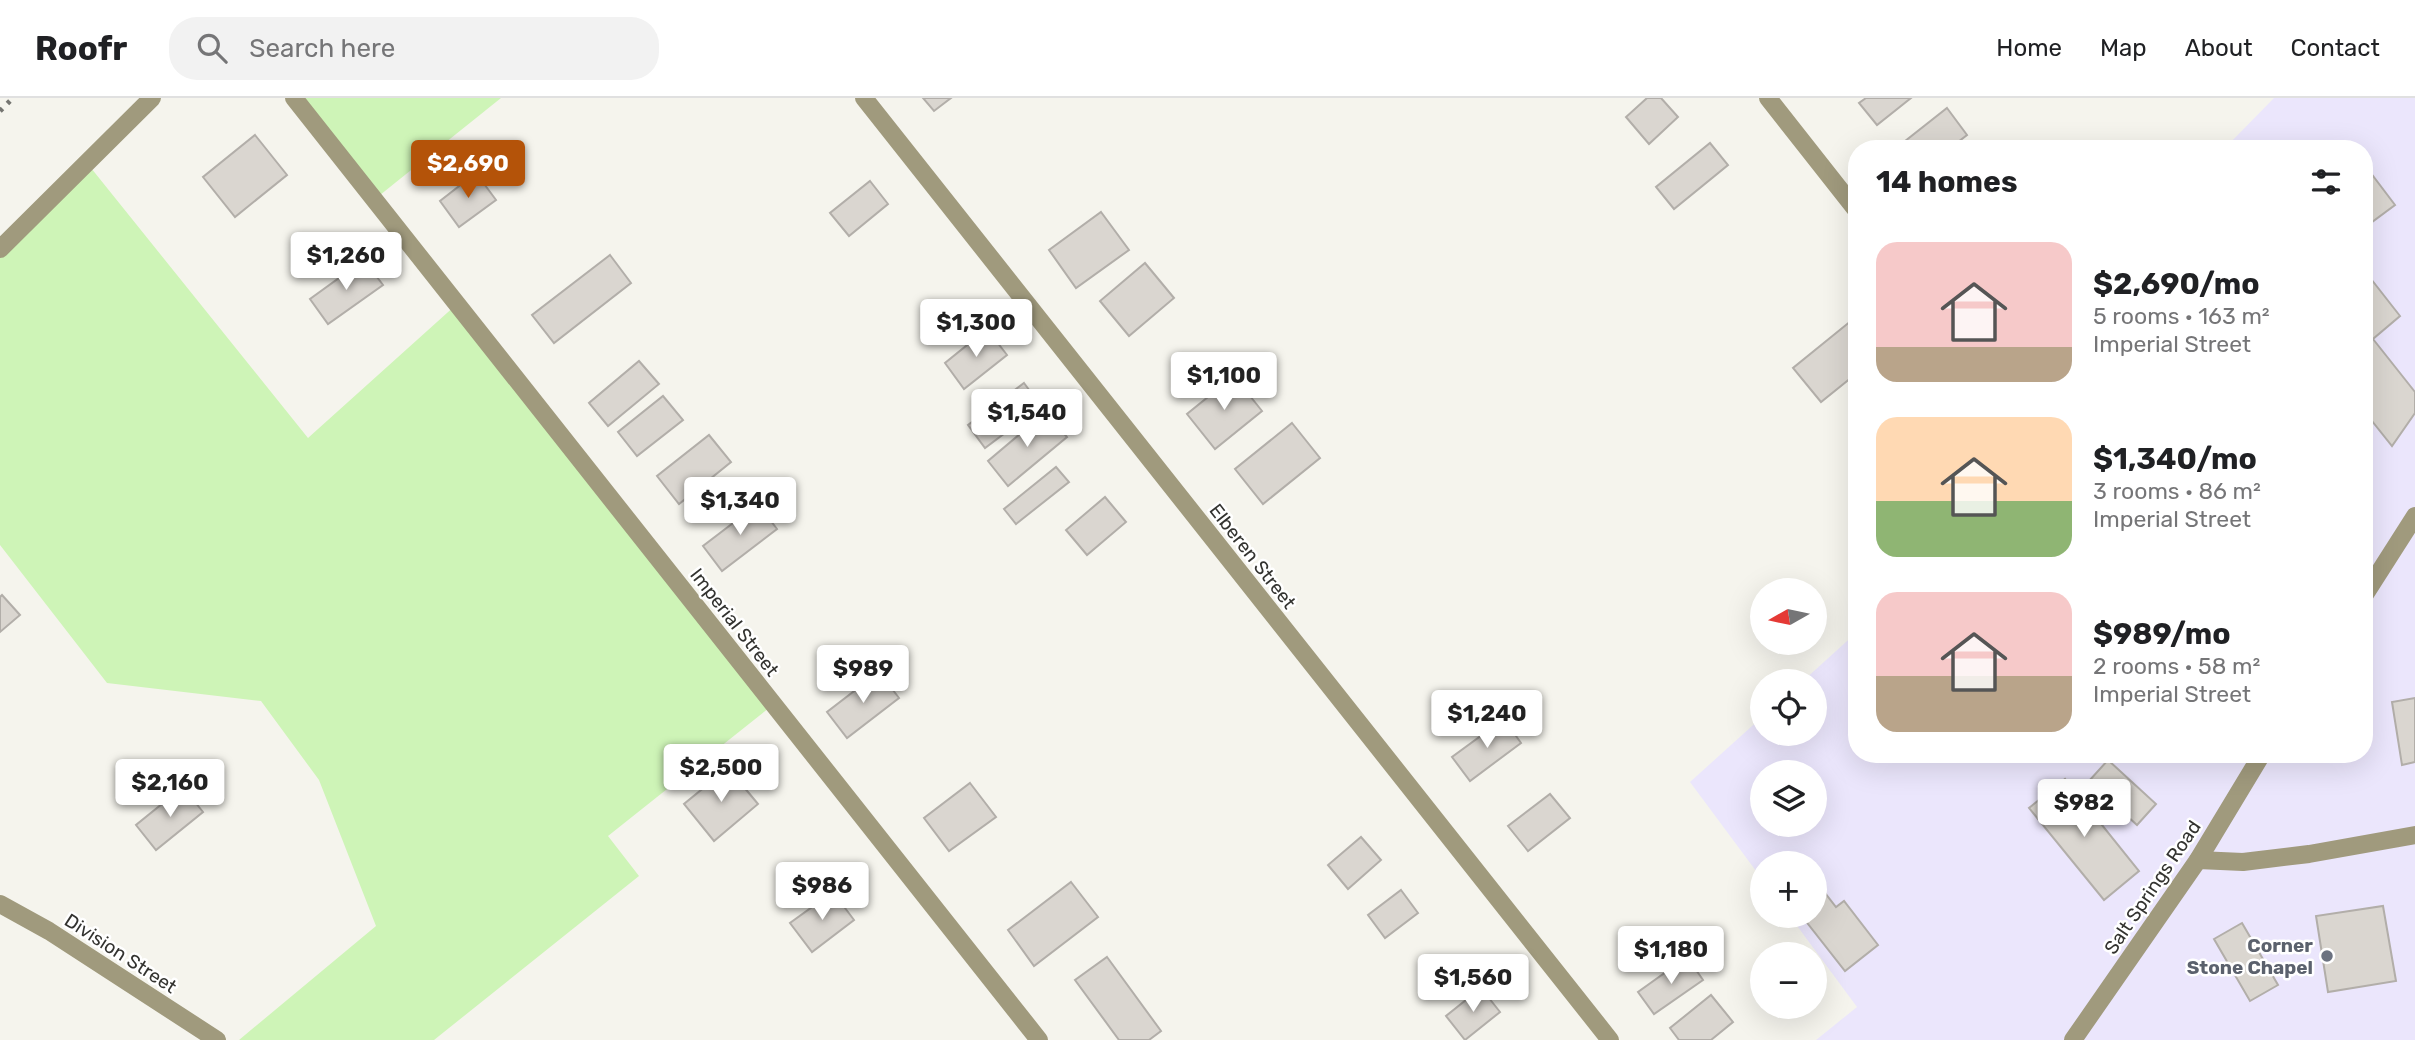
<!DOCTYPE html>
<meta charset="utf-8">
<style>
body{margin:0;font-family:Rubik,sans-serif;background:#f2f2f2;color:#202124;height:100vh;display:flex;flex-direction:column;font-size:26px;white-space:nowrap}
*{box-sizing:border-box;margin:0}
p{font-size:23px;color:#757577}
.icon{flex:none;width:38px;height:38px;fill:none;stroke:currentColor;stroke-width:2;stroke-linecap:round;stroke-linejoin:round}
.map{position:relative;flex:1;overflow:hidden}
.sheet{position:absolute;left:1848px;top:42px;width:525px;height:623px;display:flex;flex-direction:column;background:#fff;border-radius:28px;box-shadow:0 7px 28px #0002}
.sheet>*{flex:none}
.needle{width:46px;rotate:261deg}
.fabs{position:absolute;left:1750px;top:480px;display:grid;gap:14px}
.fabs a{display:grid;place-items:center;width:77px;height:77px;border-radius:50%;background:#fff;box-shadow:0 7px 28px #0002;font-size:35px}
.price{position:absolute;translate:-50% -60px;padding:0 16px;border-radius:7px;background:#fff;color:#222;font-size:23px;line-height:46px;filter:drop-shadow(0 2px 4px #0008)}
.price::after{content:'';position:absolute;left:50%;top:42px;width:21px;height:16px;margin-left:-10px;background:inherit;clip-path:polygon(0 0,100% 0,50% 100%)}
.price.current{background:#b45309;color:#fff}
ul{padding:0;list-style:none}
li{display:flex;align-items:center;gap:21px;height:175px;padding:0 28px}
li span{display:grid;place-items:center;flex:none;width:196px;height:140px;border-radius:21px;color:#555}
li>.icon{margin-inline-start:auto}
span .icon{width:84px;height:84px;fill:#fffc;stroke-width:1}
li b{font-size:30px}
h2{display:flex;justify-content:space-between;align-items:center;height:84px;padding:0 28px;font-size:30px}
header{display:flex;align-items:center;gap:42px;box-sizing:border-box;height:98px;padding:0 35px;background:#fff;border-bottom:2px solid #e0e0e0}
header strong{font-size:33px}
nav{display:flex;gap:38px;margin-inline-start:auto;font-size:24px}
.search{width:490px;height:63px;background:#f2f2f2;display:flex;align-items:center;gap:18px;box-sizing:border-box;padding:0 24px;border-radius:28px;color:#757577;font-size:26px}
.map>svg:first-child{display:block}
</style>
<header>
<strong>Roofr</strong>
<div class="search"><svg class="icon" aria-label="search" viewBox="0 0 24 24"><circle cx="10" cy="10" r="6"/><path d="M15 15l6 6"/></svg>Search here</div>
<nav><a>Home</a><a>Map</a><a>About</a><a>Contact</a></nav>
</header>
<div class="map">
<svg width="2415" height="942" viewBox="0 0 2415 942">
<rect width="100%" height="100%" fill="#f5f4ed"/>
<!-- commercial -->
<path fill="#ebe6fc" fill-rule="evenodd" d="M 2274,0 L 2415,0 L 2415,942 L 1816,942 L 1857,909 L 1789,817 L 1815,817 L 1815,765 L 1762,765 L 1762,781 L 1690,684 L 1762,619 L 1762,635 L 1815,635 L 1815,583 L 1803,583 L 1857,534 L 1857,656 L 2364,656 L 2364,51 L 2224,51 ZM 1762,674 L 1815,674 L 1815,726 L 1762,726 Z"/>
<!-- green -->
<g fill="#cef4b7">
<path d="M 294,0 L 501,0 L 375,101 Z"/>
<path d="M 87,65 L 308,340 L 457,206 L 774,606 L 608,738 L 639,778 L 434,942 L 239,942 L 376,828 L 319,682 L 261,603 L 107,585 L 0,447 L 0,151 Z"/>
</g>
<!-- building -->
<g fill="#dad6d0" stroke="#b2aea9" stroke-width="2">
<path d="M 923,0 L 951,0 L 934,13 Z"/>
<path d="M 1647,0 L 1661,0 L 1678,19 L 1649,46 L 1626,19 Z"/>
<path d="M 1866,0 L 1911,0 L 1877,27 L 1859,5 Z"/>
<path d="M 1947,10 L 1967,37 L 1949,51 L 1895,51 Z"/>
<path d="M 255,37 L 287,77 L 235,119 L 203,79 Z"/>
<path d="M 1710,45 L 1728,67 L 1674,111 L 1656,89 Z"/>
<path d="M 2364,66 L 2395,107 L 2372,124 L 2364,114 Z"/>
<path d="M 476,75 L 496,102 L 459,129 L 440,103 Z"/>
<path d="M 870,83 L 888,106 L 849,138 L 830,115 Z"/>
<path d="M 1101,114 L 1129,152 L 1076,190 L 1049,152 Z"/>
<path d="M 610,157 L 631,185 L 554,245 L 532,217 Z"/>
<path d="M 364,162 L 383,187 L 328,226 L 310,201 Z"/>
<path d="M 1145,165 L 1174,200 L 1129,238 L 1100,203 Z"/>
<path d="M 2364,172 L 2400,218 L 2373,241 L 2415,294 L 2415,315 L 2392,348 L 2364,313 Z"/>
<path d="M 1857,218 L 1857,275 L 1821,304 L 1793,270 Z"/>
<path d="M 987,231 L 1007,257 L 964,291 L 945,265 Z"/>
<path d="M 639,263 L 659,286 L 608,328 L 589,305 Z"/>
<path d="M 1234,278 L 1262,313 L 1215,351 L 1187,316 Z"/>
<path d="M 1024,285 L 1041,308 L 985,350 L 968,327 Z"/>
<path d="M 663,298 L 683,322 L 637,358 L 618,334 Z"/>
<path d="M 1046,314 L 1067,339 L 1008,388 L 988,363 Z"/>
<path d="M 1292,325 L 1320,360 L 1263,406 L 1235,371 Z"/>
<path d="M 709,337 L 731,364 L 679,406 L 657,378 Z"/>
<path d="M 1056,369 L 1069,384 L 1016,426 L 1004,411 Z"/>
<path d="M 1105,399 L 1126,424 L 1087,457 L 1066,432 Z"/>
<path d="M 758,406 L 777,431 L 722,473 L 703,448 Z"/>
<path d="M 2,497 L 20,517 L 0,534 L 0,499 Z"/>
<path d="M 879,574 L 899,600 L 847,640 L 827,614 Z"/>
<path d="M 2415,600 L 2415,664 L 2402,667 L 2392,604 Z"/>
<path d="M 1504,621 L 1521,645 L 1470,683 L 1452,659 Z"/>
<path d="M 2108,662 L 2156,706 L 2137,727 L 2089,683 Z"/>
<path d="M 728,670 L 758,706 L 714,743 L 684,706 Z"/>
<path d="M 2065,681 L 2139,773 L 2104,802 L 2029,710 Z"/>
<path d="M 970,685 L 996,719 L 949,753 L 924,720 Z"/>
<path d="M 183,689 L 203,714 L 156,752 L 136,727 Z"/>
<path d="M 1550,696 L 1570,720 L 1528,753 L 1508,728 Z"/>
<path d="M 1361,739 L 1381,762 L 1348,791 L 1328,767 Z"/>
<path d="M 1815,782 L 1836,809 L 1844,803 L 1878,847 L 1845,873 L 1801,817 L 1815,817 Z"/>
<path d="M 1071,784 L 1098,819 L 1034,868 L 1008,832 Z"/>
<path d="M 1401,792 L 1418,815 L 1385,840 L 1368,817 Z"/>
<path d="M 833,794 L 854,822 L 812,854 L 790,825 Z"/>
<path d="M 2383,808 L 2396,883 L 2328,894 L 2316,818 Z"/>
<path d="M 2242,825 L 2278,887 L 2250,903 L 2214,841 Z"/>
<path d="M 1107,859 L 1161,933 L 1149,942 L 1119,942 L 1075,882 Z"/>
<path d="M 1687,859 L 1703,882 L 1654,916 L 1638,894 Z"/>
<path d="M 1481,890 L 1500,914 L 1465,942 L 1446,918 Z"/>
<path d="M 1711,897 L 1733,924 L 1711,942 L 1679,942 L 1670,930 Z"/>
</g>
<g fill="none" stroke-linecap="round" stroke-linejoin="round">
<!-- minor -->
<g stroke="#a09a7d" stroke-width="18">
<path d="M 294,0 L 1039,942"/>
<path d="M 864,0 L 1610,942"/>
<path d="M 1768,0 L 1857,113"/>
<path d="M 0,151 L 152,0"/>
</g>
<!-- tertiary -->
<g stroke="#a09a7d" stroke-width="18">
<path d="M 2364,498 L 2415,418"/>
<path d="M 2198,762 L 2243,764 L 2309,756 L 2415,737"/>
<path d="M 0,806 L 49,833 L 217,942"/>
<path d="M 2073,942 L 2198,762 L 2262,656"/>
</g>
<!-- rail -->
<path stroke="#757571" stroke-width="5" stroke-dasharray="3.5 7" stroke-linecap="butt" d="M 0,13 L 13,0"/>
</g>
<!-- markers -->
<circle fill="#6b7280" stroke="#fff" stroke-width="2.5" cx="2327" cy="858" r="7"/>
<g text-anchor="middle" stroke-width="5" stroke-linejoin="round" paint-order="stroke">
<!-- street labels -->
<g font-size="19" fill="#333330" stroke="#fff">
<text transform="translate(1253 458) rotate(52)" y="7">Elberen Street</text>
<text transform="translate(735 524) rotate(52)" y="7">Imperial Street</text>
<text transform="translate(2152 789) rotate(-56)" y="7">Salt Springs Road</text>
<text transform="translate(121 855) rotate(33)" y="7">Division Street</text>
</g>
<!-- worship labels -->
<g font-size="19" font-weight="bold" fill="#5b616d" stroke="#fff" text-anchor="end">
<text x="2313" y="854">Corner<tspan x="2313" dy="22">Stone Chapel</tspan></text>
</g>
</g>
</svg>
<div class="fabs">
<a><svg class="needle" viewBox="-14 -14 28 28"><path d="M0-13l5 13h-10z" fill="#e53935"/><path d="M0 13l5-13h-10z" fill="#757577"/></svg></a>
<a><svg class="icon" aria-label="locate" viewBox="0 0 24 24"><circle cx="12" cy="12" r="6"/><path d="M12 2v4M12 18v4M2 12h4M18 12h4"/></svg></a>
<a><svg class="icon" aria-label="layers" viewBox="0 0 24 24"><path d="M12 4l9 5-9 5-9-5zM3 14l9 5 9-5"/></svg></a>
<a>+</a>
<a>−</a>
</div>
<b class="price current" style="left:468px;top:102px">$2,690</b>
<b class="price" style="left:346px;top:194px">$1,260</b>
<b class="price" style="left:976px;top:261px">$1,300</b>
<b class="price" style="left:1224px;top:314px">$1,100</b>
<b class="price" style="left:1027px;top:351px">$1,540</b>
<b class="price" style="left:740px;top:439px">$1,340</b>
<b class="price" style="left:863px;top:607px">$989</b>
<b class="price" style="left:1487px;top:652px">$1,240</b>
<b class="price" style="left:721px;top:706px">$2,500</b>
<b class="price" style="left:170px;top:721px">$2,160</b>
<b class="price" style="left:2084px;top:741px">$982</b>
<b class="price" style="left:822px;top:824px">$986</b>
<b class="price" style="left:1671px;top:888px">$1,180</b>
<b class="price" style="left:1473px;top:916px">$1,560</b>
<section class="sheet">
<h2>14 homes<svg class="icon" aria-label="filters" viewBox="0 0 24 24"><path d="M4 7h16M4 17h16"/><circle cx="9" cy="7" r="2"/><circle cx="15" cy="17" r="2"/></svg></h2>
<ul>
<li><span style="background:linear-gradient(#f6c9c9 75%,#b9a48a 0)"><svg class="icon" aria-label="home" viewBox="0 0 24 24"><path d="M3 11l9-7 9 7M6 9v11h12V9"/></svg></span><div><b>$2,690/mo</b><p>5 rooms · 163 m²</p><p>Imperial Street</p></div></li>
<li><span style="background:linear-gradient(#ffd9b3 60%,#8fb573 0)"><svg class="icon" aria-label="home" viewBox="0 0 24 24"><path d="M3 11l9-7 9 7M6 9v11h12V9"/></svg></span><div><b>$1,340/mo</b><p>3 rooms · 86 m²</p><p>Imperial Street</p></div></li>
<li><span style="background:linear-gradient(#f6c9c9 60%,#b9a48a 0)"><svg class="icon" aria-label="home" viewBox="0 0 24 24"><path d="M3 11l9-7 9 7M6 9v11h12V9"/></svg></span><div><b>$989/mo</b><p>2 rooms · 58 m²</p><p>Imperial Street</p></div></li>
</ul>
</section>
</div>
